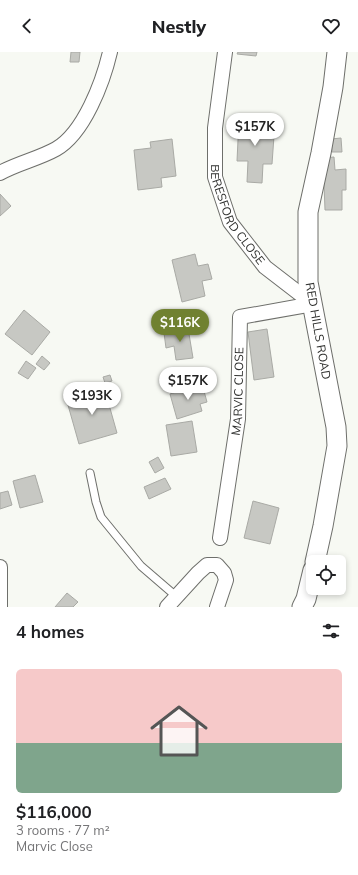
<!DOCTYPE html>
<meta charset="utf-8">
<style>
body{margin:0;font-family:Mulish,sans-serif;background:#f2f2f2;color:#202124;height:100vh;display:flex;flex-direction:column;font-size:15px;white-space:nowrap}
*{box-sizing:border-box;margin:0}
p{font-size:13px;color:#757577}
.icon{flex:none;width:22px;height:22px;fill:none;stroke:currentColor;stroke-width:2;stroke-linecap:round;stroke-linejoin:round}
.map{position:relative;height:555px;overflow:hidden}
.sheet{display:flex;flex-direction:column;background:#fff;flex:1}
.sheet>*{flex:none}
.buttons{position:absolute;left:306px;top:503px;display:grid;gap:8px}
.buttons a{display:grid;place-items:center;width:40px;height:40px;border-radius:6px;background:#fff;box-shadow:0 2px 6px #0003;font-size:20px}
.price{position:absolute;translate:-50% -34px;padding:0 9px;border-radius:14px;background:#fff;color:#222;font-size:13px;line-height:26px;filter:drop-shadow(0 1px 2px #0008)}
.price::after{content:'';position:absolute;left:50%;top:24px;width:12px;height:9px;margin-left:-6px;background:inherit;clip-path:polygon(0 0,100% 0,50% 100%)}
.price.on{background:#708131;color:#fff}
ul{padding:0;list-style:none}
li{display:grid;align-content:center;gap:8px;height:212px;padding:0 16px}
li+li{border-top:1px solid #e0e0e0}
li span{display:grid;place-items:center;height:124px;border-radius:6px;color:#555}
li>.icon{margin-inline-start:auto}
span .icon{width:72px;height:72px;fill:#fffc;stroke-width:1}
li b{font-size:17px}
h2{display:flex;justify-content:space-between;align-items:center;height:48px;padding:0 16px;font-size:17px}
header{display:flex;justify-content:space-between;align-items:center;height:52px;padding:0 16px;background:#fff;font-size:18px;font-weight:800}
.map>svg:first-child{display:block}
</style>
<header><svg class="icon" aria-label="back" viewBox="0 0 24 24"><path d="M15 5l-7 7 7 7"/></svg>Nestly<svg class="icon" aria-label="heart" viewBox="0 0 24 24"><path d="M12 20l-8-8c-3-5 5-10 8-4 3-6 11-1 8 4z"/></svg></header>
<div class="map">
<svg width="358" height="555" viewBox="0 0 358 555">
<rect width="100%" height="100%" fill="#f7f9f3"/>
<!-- building -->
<g fill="#c7c8c3" stroke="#a9aaa5">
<path d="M 71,0 L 80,0 L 79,10 L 70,10 Z"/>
<path d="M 238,0 L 257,0 L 256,4 L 237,2 Z"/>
<path d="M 239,67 L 268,68 L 268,83 L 274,84 L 272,112 L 263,112 L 262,131 L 247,130 L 248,109 L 237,109 Z"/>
<path d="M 341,86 L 342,100 L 332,100 L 331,87 Z"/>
<path d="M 172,87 L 176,124 L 161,126 L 162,135 L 138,138 L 134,98 L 151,96 L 150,90 Z"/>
<path d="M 334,105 L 335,118 L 346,117 L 346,138 L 342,138 L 342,158 L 325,158 L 323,106 Z"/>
<path d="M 0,142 L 11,154 L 0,164 Z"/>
<path d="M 195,202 L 198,214 L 208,212 L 212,227 L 202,229 L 205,244 L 182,250 L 172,208 Z"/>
<path d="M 24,258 L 50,280 L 32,303 L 5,282 Z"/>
<path d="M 188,276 L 193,306 L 176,308 L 174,294 L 166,296 L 164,281 Z"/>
<path d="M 267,277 L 274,325 L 254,328 L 248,280 Z"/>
<path d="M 42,304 L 50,311 L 44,318 L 36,312 Z"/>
<path d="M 26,309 L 36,316 L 28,327 L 18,321 Z"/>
<path d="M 110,323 L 112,329 L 105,331 L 103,325 Z"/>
<path d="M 202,332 L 207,350 L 200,352 L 202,359 L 177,367 L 170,342 Z"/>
<path d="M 104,335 L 117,381 L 79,392 L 66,346 Z"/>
<path d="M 192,369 L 197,400 L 171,404 L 166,373 Z"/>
<path d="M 158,405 L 164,416 L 155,421 L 149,410 Z"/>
<path d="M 35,423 L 43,450 L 20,456 L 13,429 Z"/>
<path d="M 165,426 L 171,437 L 149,447 L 144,435 Z"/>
<path d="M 8,439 L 12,453 L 0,457 L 0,441 Z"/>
<path d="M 253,449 L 279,456 L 270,492 L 244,486 Z"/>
<path d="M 67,541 L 78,550 L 73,555 L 55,555 Z"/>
</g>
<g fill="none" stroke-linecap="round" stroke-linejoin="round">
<defs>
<path id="lane" d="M 90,421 L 96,450 L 101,465 L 141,514 L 177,545"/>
<g id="street">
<path id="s1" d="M 225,0 L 215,76 L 215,125 L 230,170 L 265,215 L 313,252"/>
<path d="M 0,121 C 18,111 38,107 56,97 C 84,81 103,30 110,0"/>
<path id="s2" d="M 220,486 L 238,367 L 240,265 L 313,252"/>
<path d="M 0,515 L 0,555"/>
<path d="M 167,555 L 198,521 L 207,513 L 217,513 L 224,521 L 226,528 L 217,555"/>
</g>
<g id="secondary">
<path d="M 315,510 L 323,474 L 337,394 L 336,375 L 308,230 L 308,160 L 321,101 L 333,35 L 337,0"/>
<path d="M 302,555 L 306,547 L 313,518"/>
</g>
</defs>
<!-- lane casing -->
<use href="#lane" stroke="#6e6f6b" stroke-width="9"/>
<!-- street casing -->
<use href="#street" stroke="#6e6f6b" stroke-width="16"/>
<!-- secondary casing -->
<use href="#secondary" stroke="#6e6f6b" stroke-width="21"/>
<!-- lane -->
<use href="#lane" stroke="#fff" stroke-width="7"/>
<!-- street -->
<use href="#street" stroke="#fff" stroke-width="14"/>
<!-- secondary -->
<use href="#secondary" stroke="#fff" stroke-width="19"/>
</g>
<g text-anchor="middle" stroke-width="3" stroke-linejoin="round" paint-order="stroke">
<!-- street labels -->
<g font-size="12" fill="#313230" stroke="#fff">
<text dy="4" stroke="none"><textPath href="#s1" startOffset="169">BERESFORD CLOSE</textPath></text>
<text transform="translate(318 279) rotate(80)" y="4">RED HILLS ROAD</text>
<text dy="4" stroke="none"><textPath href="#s2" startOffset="148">MARVIC CLOSE</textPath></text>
</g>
</g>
</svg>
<div class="buttons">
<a><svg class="icon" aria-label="locate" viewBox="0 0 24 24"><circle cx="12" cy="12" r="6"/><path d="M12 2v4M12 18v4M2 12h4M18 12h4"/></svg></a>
</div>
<b class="price" style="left:255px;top:95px">$157K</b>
<b class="price on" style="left:180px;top:291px">$116K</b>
<b class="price" style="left:188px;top:349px">$157K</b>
<b class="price" style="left:92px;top:364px">$193K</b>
</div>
<section class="sheet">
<h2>4 homes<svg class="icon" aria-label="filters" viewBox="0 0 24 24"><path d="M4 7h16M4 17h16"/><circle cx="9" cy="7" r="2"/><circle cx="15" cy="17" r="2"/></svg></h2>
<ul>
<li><span style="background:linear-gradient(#f6c9c9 60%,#7fa58c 0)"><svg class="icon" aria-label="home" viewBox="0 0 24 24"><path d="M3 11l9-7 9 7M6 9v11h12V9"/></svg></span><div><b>$116,000</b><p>3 rooms · 77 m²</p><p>Marvic Close</p></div></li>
</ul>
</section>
